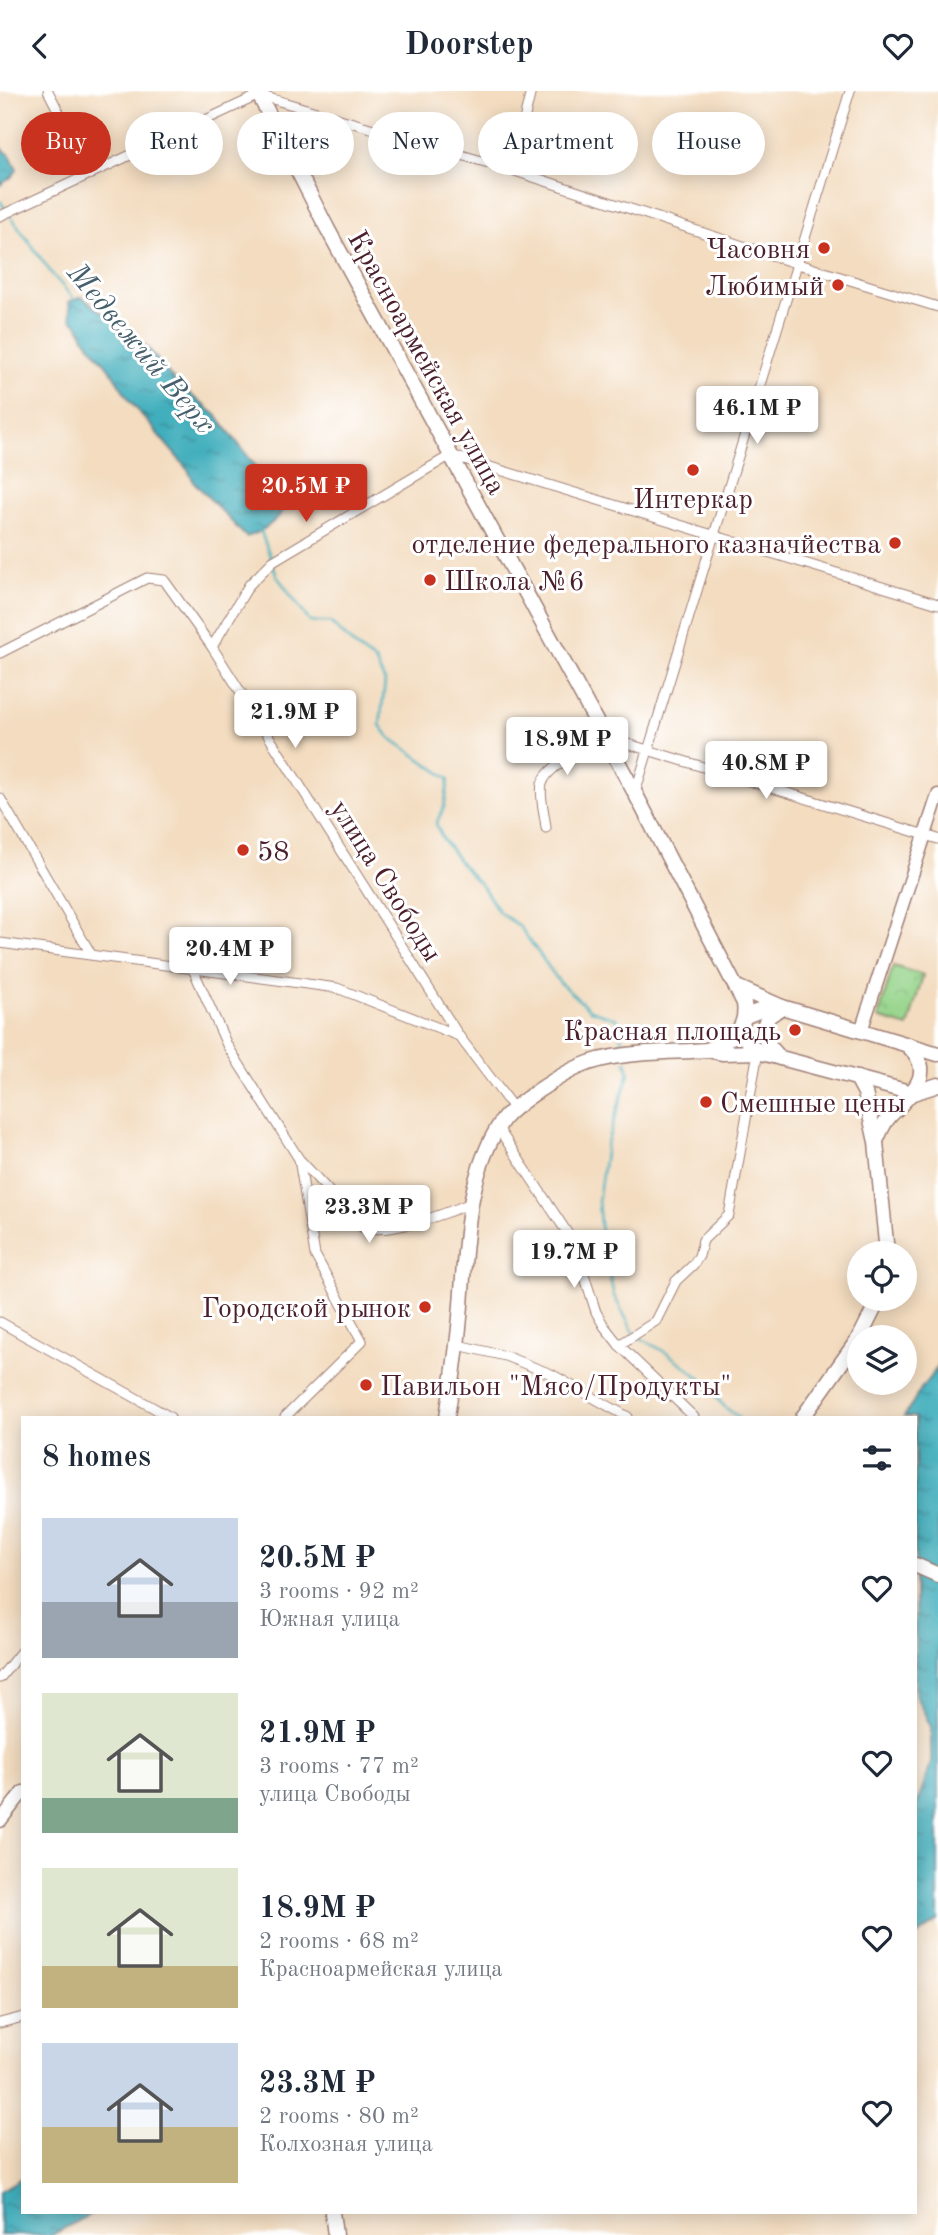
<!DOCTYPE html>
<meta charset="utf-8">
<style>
body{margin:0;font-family:"Old Standard TT",serif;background:#f6f6f7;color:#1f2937;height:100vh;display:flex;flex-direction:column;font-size:26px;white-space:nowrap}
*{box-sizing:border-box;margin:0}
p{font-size:23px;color:#747a83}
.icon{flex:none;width:38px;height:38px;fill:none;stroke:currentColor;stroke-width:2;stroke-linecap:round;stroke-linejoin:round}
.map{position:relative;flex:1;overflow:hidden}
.panel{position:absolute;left:21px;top:1325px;width:896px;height:798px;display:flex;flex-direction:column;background:#fff;border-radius:0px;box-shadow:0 4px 18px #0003}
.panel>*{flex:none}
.banner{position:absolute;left:21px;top:21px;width:896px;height:63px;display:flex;gap:14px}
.fabs{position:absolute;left:847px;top:1150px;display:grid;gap:14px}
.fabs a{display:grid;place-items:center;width:70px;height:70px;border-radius:50%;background:#fff;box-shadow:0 4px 18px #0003;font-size:35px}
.price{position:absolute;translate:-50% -60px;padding:0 16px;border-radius:7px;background:#fff;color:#222;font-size:23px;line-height:46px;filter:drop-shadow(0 2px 4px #0008)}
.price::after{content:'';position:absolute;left:50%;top:42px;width:21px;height:16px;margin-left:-10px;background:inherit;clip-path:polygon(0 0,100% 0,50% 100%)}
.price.selected{background:#c8321e;color:#fff}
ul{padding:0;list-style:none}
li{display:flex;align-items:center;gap:21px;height:175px;padding:0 21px}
li span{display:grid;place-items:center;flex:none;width:196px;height:140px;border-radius:0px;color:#555}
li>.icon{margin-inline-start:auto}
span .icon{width:84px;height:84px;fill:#fffc;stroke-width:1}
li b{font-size:30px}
h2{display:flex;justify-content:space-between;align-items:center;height:84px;padding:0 21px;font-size:30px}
.chip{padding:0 24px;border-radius:32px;background:#fff;box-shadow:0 4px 18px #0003;font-size:24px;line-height:63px}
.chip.selected{background:#c8321e;color:#fff}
header{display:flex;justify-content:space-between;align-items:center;height:91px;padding:0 21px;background:#fff;font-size:32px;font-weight:800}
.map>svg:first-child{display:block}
</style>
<header><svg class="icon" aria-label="back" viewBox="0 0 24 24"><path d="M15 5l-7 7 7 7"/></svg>Doorstep<svg class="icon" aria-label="heart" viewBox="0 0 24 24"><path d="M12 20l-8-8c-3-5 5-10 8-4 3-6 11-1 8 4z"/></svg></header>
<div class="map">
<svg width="938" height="2144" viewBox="0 0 938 2144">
<defs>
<pattern id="park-crowns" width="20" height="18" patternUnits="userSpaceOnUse" patternTransform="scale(1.75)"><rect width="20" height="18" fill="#95d48a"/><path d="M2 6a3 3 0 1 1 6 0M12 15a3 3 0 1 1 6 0" fill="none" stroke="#82b677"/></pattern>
<pattern id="water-ripples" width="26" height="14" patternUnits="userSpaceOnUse" patternTransform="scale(1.75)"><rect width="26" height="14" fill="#40aebc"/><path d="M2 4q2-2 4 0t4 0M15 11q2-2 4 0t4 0" fill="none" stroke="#388d99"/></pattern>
</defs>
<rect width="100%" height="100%" fill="#fff"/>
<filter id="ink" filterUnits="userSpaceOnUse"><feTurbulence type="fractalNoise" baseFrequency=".0143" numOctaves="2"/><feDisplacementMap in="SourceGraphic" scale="14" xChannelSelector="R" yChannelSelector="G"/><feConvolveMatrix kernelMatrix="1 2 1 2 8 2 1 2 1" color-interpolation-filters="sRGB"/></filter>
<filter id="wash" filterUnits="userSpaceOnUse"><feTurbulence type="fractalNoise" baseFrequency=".00686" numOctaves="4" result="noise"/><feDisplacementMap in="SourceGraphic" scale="28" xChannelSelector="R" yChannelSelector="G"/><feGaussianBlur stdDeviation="1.57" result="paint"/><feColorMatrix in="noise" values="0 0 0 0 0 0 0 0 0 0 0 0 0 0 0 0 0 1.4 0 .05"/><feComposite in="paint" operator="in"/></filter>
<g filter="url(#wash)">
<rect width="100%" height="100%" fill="#f3dcbf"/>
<!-- park -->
<path fill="url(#park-crowns)" stroke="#707a5a" stroke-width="2" d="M 893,875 L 923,884 L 908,936 L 878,927 Z"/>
<!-- water -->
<g fill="url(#water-ripples)" stroke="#456674" stroke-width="2">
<path d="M 0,56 L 10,64 L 17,78 L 13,85 L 0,94 Z"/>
<path d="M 82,206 L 147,256 L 177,293 L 216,324 L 264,386 L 285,407 L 287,412 C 282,427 261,442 246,446 L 194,391 L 188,379 L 130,310 L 111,280 L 84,246 L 79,235 L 71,228 L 69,211 Z"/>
<path d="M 938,1276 L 938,1830 L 915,1846 L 915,1720 L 931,1671 L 931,1636 L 915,1603 L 915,1326 L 904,1326 L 922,1296 Z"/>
<path d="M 23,2086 L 23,2121 L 94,2121 L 52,2144 L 0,2144 L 0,2100 Z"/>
</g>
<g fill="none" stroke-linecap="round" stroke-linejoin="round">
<!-- stream -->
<g stroke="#40aebc" stroke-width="2.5">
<path d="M 0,110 L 6,119"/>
<path d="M 10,124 L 52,183 L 74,208"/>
<path d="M 260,438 L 271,468"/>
<path d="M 273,474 L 277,485 L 310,531 L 330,531 L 358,558 L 375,570 L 385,591 L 380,634 L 389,646 L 449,688 L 444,716 L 436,733 L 443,748 L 461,773 L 483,796 L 499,821 L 520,836 L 560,892 L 590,919 L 617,928 L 624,960"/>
<path d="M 626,970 L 629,982 L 606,1055 L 598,1111 L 601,1143 L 614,1205 L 634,1242"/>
<path d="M 639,1246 C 661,1258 682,1271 700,1287 C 714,1301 721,1317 739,1326"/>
</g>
</g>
</g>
<g filter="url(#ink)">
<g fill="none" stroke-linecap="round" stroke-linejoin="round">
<defs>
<g id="street">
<path d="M 48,0 L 91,83"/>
<path d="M 512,79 L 531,0"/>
<path d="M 0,125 L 259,4 L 512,79 L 798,173 L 938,216"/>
<path d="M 212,556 L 249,494 L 273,470 L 451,364 L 938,513"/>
<path d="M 0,562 L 147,487 L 164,489 L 212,556 L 459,945 L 514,1018"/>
<path d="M 635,702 L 850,0"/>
<path d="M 0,707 L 91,863"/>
<path d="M 546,737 C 545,724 539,704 542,693 C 549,671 586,662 602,645 L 938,748"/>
<path d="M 0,852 L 337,897 L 459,945"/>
<path d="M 192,876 L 227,954 L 299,1068 L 315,1164 L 362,1250 L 285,1326"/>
<path d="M 498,1037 L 574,1152 L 596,1221 L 604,1235 L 619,1254 L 694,1326"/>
<path d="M 301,1070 L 362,1136 C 389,1144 445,1123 471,1112"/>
<path d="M 0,1231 L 170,1326"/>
<path d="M 458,1254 L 505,1265 L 551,1283 L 628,1326"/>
<path d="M 619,1254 L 656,1230 L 676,1190 L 693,1174 L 699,1165 L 703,1149 L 729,1124 L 758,961"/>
<path d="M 0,1587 L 23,1558"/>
<path d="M 0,1932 L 23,1926"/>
</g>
<g id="secondary">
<path d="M 861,940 L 938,704"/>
<path d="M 0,1730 L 23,1701"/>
</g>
<g id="primary">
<path d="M 257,0 L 327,137 L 635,702 L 744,912 C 748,940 731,949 707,959 C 668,962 616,960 581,975 C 562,983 513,1014 502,1030 C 464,1087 466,1160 460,1226 C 457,1260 452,1293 447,1326"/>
<path d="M 739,897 L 782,916 L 938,963"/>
<path d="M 746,925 L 766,917 L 782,916"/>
<path d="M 738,940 L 758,961 L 913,1002 L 938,994"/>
<path d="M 707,959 L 722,962 L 758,961"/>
<path d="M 780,967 L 767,952 L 763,937 L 769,925 L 782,916"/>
<path d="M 857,987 L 865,1002 L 876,1051 L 887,1162"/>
<path d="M 876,1050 C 880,1041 883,1033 889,1026 C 909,1004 938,983 909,956"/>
<path d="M 860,1246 L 879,1208"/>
<path d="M 803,1326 L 859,1247"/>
<path d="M 915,1474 L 938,1484"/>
<path d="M 332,2121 L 335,2144"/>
</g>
</defs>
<!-- street casing -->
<use href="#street" stroke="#9e7e75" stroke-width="11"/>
<!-- secondary casing -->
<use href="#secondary" stroke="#9e7e75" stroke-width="15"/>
<!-- primary casing -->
<use href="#primary" stroke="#9e7e75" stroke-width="17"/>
<!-- street -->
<use href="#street" stroke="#fff" stroke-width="9"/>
<!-- secondary -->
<use href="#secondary" stroke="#fff" stroke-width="12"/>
<!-- primary -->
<use href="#primary" stroke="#fff" stroke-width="14"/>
</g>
</g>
<!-- markers -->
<g fill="#c8321e" stroke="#fff" stroke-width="2.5">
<circle cx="824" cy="157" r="7"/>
<circle cx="838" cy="194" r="7"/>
<circle cx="693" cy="379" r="7"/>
<circle cx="895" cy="452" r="7"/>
<circle cx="430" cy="489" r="7"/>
<circle cx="243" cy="759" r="7"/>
<circle cx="795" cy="939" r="7"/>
<circle cx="706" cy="1011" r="7"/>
<circle cx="425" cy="1216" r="7"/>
<circle cx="366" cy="1294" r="7"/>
</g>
<g text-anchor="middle" stroke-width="6" stroke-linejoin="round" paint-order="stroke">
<!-- poi labels -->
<g font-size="28" fill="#4a1f2b" stroke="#fff" text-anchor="end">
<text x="810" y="167">Часовня</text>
<text x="824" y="204">Любимый</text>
<text x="693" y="417" text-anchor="middle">Интеркар</text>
<text x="881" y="462">отделение федерального казначйества</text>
<text x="444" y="499" text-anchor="start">Школа №6</text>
<text x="257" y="769" text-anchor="start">58</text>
<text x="781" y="949">Красная площадь</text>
<text x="720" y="1021" text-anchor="start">Смешные цены</text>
<text x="411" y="1226">Городской рынок</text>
<text x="380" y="1304" text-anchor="start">Павильон "Мясо/Продукты"</text>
</g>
<!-- street labels -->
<g font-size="28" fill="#4a1f2b" stroke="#fff">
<text transform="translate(428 271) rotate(61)" y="10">Красноармейская улица</text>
<text transform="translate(387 789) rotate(58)" y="10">улица Свободы</text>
</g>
<!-- water labels -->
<g font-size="30" font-style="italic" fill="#465f6c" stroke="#fff">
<text transform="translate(142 257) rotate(50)" y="10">Медвежий Верх</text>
</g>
</g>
</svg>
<div class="fabs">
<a><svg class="icon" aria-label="locate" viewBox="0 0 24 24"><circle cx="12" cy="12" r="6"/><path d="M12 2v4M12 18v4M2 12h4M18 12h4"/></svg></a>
<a><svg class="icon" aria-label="layers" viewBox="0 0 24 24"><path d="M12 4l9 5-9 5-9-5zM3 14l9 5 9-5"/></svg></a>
</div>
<b class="price" style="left:757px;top:355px">46.1M ₽</b>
<b class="price selected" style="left:306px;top:433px">20.5M ₽</b>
<b class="price" style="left:295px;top:659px">21.9M ₽</b>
<b class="price" style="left:567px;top:686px">18.9M ₽</b>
<b class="price" style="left:766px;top:710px">40.8M ₽</b>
<b class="price" style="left:230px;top:896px">20.4M ₽</b>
<b class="price" style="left:369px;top:1154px">23.3M ₽</b>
<b class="price" style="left:574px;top:1199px">19.7M ₽</b>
<div class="banner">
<a class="chip selected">Buy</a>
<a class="chip">Rent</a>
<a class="chip">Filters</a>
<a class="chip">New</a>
<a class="chip">Apartment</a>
<a class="chip">House</a>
</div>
<section class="panel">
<h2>8 homes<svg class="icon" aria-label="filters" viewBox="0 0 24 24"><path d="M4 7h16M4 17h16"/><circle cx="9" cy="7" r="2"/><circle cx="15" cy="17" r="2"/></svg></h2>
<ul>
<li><span style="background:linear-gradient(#c9d6e8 60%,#9aa5b1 0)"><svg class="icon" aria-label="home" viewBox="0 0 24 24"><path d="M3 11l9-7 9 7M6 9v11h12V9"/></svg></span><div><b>20.5M ₽</b><p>3 rooms · 92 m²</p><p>Южная улица</p></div><svg class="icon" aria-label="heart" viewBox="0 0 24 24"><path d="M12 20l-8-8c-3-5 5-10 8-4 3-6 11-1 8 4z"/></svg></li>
<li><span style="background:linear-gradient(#dfe7d0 75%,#7fa58c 0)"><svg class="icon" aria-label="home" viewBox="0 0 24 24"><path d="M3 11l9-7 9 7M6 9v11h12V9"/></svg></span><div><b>21.9M ₽</b><p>3 rooms · 77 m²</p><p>улица Свободы</p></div><svg class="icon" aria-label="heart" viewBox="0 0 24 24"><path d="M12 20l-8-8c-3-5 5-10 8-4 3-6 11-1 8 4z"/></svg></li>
<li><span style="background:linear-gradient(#dfe7d0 70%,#c2b280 0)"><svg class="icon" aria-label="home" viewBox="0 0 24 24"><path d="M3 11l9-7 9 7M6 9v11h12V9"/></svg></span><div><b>18.9M ₽</b><p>2 rooms · 68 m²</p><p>Красноармейская улица</p></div><svg class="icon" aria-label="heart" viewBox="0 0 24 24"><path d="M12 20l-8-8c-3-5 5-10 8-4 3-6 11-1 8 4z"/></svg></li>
<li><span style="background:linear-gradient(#c9d6e8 60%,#c2b280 0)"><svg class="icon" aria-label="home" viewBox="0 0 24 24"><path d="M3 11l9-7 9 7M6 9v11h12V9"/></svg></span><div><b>23.3M ₽</b><p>2 rooms · 80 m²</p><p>Колхозная улица</p></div><svg class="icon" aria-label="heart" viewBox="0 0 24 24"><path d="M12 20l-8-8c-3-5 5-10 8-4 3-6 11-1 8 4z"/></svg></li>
</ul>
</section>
</div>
